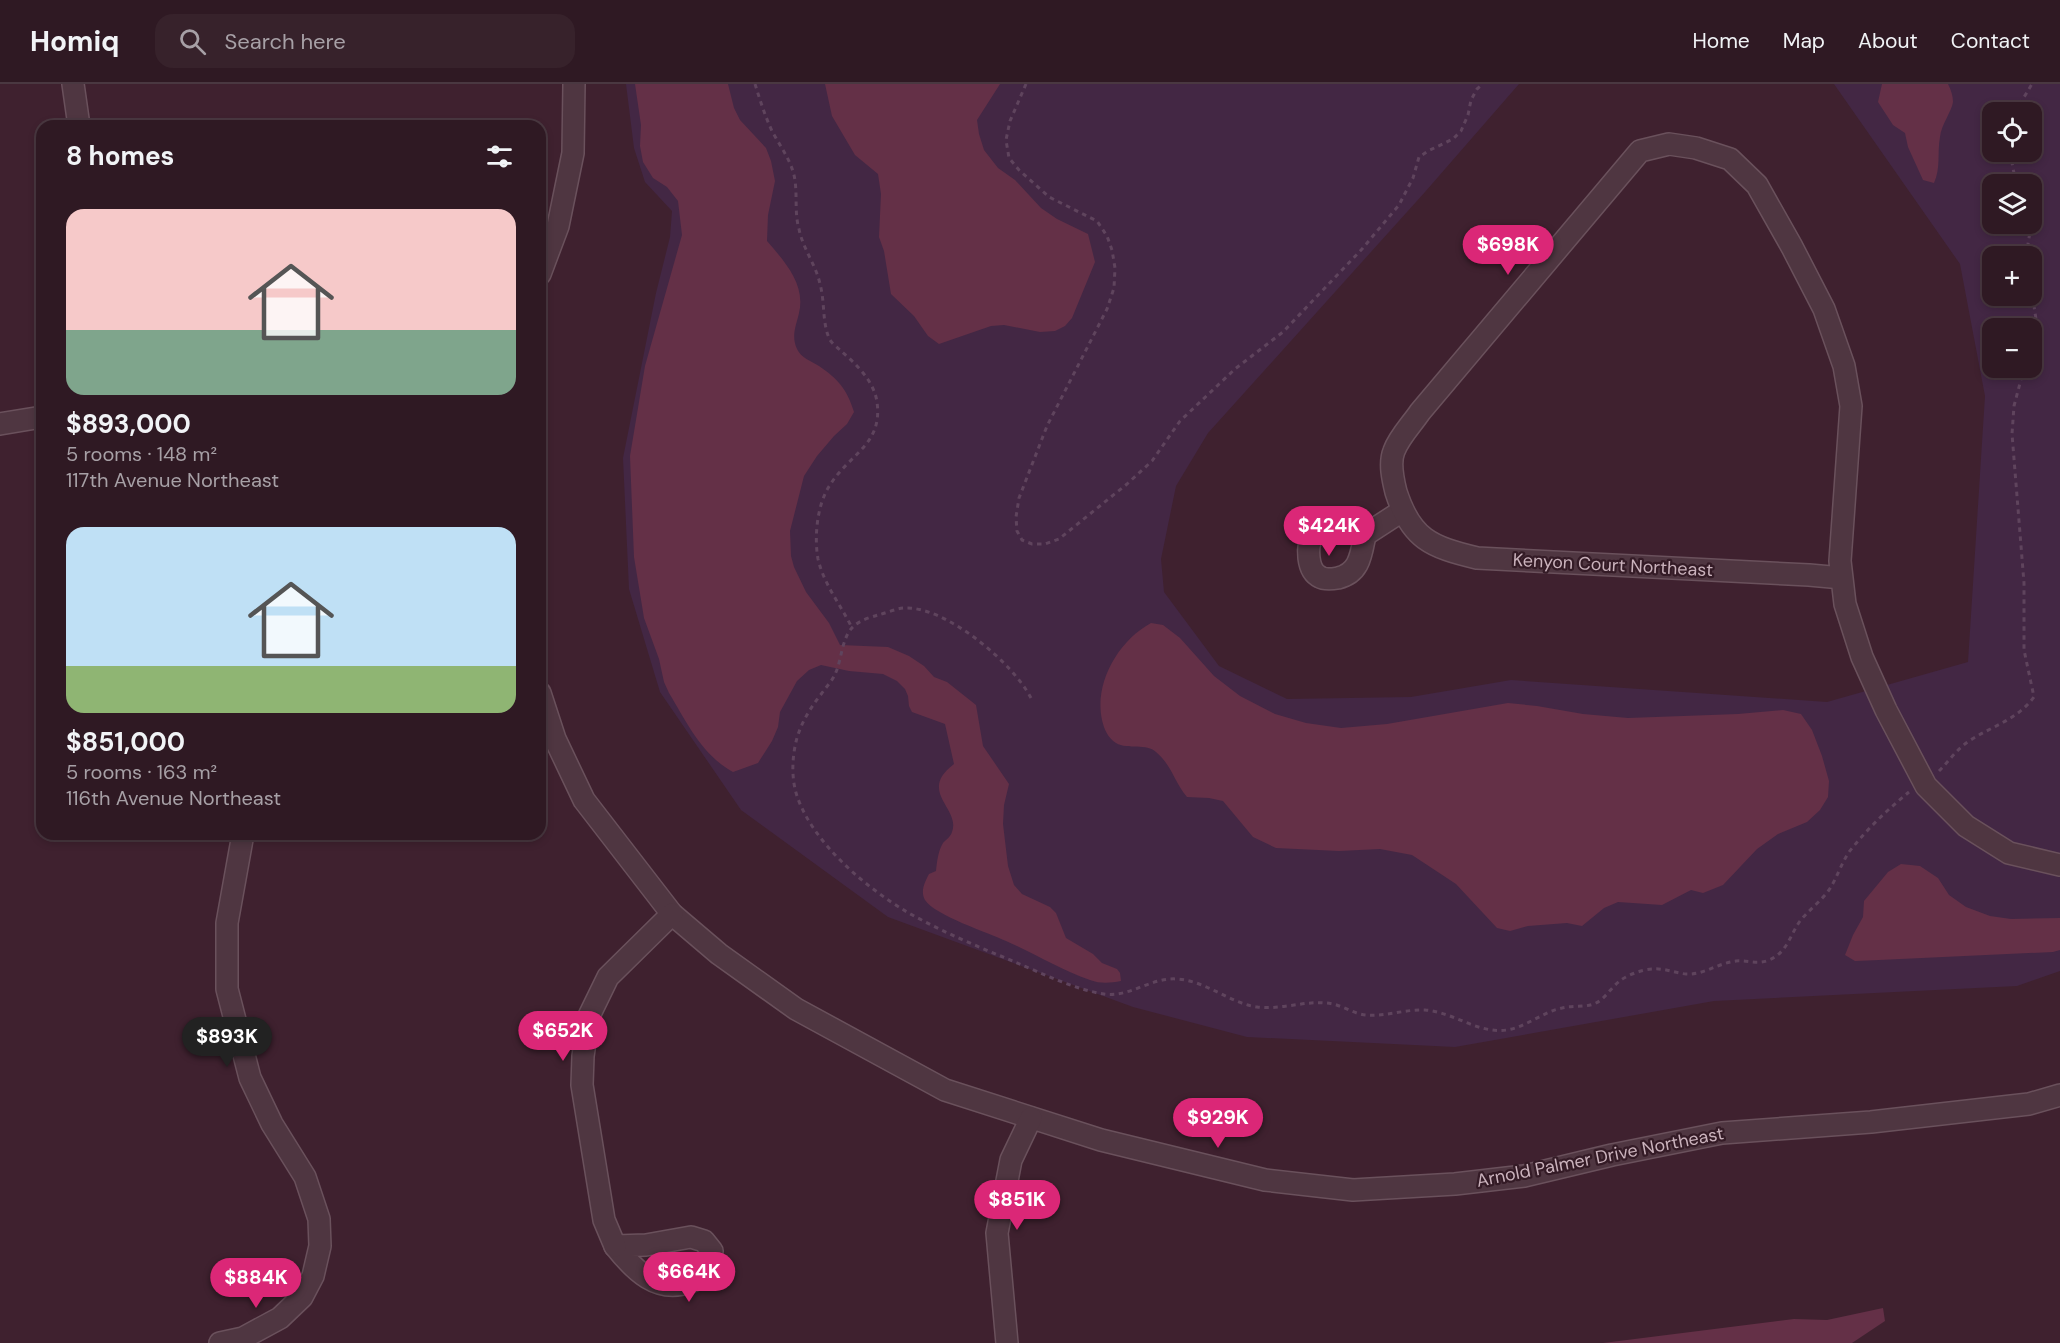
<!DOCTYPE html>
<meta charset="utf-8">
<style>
body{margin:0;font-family:"DM Sans",sans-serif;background:#37222b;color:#f1f3f6;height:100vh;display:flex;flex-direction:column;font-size:22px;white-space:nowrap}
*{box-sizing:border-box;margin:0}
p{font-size:20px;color:#a7a0a6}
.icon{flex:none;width:33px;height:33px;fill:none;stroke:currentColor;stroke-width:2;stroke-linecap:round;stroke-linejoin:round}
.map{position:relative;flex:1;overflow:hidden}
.panel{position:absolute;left:36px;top:36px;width:510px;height:720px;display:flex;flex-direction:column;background:#2f1923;border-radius:18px;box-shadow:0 3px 9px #0003,0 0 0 2px #4a3841}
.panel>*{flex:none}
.controls{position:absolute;left:1982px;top:18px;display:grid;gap:12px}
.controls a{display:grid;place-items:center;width:60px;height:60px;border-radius:12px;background:#2f1923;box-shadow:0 3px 9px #0003,0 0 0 2px #4a3841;font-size:30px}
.price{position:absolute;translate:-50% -51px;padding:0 14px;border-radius:21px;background:#db2777;color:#fff;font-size:20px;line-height:39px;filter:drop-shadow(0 2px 3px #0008)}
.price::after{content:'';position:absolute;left:50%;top:36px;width:18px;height:14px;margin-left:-9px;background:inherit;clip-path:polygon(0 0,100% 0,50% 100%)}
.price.on{background:#222;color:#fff}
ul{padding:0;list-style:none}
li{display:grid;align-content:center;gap:12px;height:318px;padding:0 30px}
li span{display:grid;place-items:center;height:186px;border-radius:18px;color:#555}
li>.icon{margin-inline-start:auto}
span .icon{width:108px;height:108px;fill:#fffc;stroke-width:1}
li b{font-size:26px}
h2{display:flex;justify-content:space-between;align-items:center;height:72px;padding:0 30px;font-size:26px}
header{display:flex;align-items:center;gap:36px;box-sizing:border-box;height:84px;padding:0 30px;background:#2f1923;border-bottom:2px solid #4a3841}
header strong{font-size:28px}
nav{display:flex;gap:33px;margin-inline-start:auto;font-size:21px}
.search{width:420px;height:54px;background:#37222b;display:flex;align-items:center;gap:15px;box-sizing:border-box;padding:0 21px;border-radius:18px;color:#a7a0a6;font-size:22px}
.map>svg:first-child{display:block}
</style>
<header>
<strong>Homiq</strong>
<div class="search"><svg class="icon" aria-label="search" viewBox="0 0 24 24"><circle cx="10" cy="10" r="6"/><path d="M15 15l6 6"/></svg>Search here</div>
<nav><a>Home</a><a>Map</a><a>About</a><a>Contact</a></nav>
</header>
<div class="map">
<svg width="2060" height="1259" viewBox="0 0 2060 1259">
<rect width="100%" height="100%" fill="#3f212f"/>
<!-- green -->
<path fill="#432744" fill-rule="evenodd" d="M 626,0 L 1519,0 L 1425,108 L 1208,349 L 1176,402 L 1161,475 L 1164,508 L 1219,582 L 1287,615 L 1411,613 L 1511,596 L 1827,618 L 1968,578 L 1985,312 L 1960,180 L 1834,0 L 2060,0 L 2060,887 L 2017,902 L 1714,917 L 1455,963 L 1247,953 L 1133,923 L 888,833 L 741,726 L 660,608 L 629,505 L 623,374 L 656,209 L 670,153 L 672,127 L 645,98 L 634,64 ZM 1992,28 L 2031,28 L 2031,68 L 1992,68 ZM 1992,100 L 2031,100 L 2031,140 L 1992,140 ZM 1992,172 L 2031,172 L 2031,212 L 1992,212 ZM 1992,244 L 2031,244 L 2031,284 L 1992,284 Z"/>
<!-- water -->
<g fill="#643047">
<path d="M 635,0 L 728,0 L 734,24 L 740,36 L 766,64 L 771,77 L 775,97 L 768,131 L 767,157 C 784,177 806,200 799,229 C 796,242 791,252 797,265 C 801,274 811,277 819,282 C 838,295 847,305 854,328 L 847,340 L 834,352 L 817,372 L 804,392 L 790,447 L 791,472 L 794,483 L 806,508 L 829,539 L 840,561 L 888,563 L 909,572 L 924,582 L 934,593 L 947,598 L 976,621 L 983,662 L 1009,700 L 1004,721 L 1003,740 L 1008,782 L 1014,801 L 1022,810 L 1050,823 L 1056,829 L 1066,854 L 1093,870 L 1102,879 L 1117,885 L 1120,889 L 1121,897 C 1110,899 1101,900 1090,896 C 1061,886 1034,869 1006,857 C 989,849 934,831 925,816 C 920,807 925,798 929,790 L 936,787 C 937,778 938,767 943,759 C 946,756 951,752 952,748 C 961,724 917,708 954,680 L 945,640 L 912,628 L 909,622 L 908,612 L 905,605 L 897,597 L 883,590 L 849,587 L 821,581 L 809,586 L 797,597 L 780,628 L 778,643 L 772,657 L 758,679 L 733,688 C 702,671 687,639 669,609 L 664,598 L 659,575 L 644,534 L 634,473 L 630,372 L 645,282 L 682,151 L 678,117 L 667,103 L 653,94 L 643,78 L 640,62 L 641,41 Z"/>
<path d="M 825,0 L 1000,0 L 977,36 L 979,50 L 984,66 L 998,84 L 1015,96 L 1041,124 L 1057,135 L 1088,150 L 1095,178 L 1072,234 L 1065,242 L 1055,247 L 1040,248 L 1004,241 L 991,242 L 939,260 L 928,252 L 914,232 L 891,210 L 884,167 L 879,153 L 881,110 L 878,90 L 855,71 L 832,32 Z"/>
<path d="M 1882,0 L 1948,0 C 1951,6 1953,12 1953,18 C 1952,27 1941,41 1940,53 C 1937,70 1941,83 1934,99 L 1923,96 L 1908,63 L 1905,49 L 1893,41 L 1878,18 Z"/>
<path d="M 1151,539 L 1163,541 L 1180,554 L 1214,592 L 1240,612 L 1275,630 L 1306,639 L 1341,644 L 1387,640 L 1508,619 L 1537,622 L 1583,630 L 1628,634 L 1738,630 L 1783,626 L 1801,630 L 1812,646 L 1822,672 L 1829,697 L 1828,713 L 1820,726 L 1807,738 L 1778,750 L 1757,765 L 1723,801 L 1703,809 L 1691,806 L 1662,821 L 1618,818 L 1604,824 L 1582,842 L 1567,839 L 1528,842 L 1510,847 L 1497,844 L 1456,800 L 1412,771 L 1380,765 L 1339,767 L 1276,764 L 1253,753 L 1223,717 L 1209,714 L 1187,713 C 1173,696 1173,683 1156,668 C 1147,659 1128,666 1116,659 C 1108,654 1104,645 1102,636 C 1094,599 1118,557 1151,539 Z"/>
<path d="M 1901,780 L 1920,782 L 1938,794 L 1949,811 L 1966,823 L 1990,832 L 2011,835 L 2060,834 L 2060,866 L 2053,868 L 1879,876 L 1855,877 L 1845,871 L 1853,851 L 1863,833 L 1864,817 L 1888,788 Z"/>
<path d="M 1883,1224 L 1885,1237 L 1852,1259 L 1603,1259 L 1794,1235 L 1827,1236 Z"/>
</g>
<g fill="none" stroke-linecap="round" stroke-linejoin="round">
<defs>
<g id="minor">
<path d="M 73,0 L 79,42"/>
<path d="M 540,190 L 558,142 L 573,69 L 574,0"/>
<path d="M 0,340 L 42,333"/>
<path d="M 1334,442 L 1348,444 L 1365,451 C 1361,470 1360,489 1338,494 C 1332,495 1325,496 1320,493 C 1307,487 1306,462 1313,451 C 1317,444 1327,443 1334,442 Z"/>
<path d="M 1365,451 L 1402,427"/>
<path d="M 1842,494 L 1809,491 L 1477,474 C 1431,463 1411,455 1396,408 C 1393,396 1389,379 1394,367 C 1399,353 1412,340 1420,328 L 1640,67 L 1669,60 L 1696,64 L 1730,75 L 1757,101 L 1792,163 L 1824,225 L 1844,282 L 1851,322 L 1840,477 L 1845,520 L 1862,573 L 1886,626 L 1926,702 L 1966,742 L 2009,769 L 2060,781"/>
<path d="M 540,609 L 555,655 L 584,716 L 672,830 L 719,870 L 796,925 L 945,1006 L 1101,1056 L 1265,1096 L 1353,1106 L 1455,1100 L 1524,1092 L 1612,1071 L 1722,1049 L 1871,1038 L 2029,1020 L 2060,1011"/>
<path d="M 691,1153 L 704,1157 L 712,1167 C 709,1187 709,1191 690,1198 C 657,1210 634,1186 615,1162 L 646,1161 Z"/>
<path d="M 615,1162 L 604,1136 L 582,1001 L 583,972 L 589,932 L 608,893 L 672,830"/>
<path d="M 220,1259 L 243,1254 L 280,1234 L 302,1213 L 313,1192 L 320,1162 L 319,1135 L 305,1093 L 272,1040 L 250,994 L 227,905 L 227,839 L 243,750"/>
<path d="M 1007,1259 L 997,1149 L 1011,1076 L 1031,1034"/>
</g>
</defs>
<!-- minor casing -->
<use href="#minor" stroke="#6a515c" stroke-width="24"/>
<!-- path -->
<g stroke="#5f445d" stroke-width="3" stroke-dasharray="4.5 4.5" stroke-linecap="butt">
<path d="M 755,0 C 760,16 765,32 772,47 C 780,62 790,75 794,91 C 798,109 794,128 799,145 C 803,165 816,181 820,200 C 825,218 822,237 829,254 C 831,259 837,263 841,267 C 856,280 874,297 877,318 C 883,361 849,370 830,401 C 817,420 814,453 818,475 C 824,501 841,521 852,544"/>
<path d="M 1026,0 L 1010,37 L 1006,56 L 1009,74 L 1019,86 L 1049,113 L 1097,137 L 1107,152 L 1112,166 L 1115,184 L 1114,204 L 1107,225 L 1047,342 L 1019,414 L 1016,433 L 1017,447 L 1022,456 L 1032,460 L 1045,460 L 1059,455 L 1127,400 L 1152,377 L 1180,337 L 1235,285 L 1283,248 L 1362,165 L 1399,121 L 1413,94 L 1419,73 L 1428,67 L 1453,55 L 1461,47 L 1468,31 L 1471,16 L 1477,5 L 1483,0"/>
<path d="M 2015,28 L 2032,0"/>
<path d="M 2010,68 L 2016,100"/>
<path d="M 2026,172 L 2031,142 L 2031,128"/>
<path d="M 2031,203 L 2036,235 L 2031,260"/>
<path d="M 1031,614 C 1013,579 945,521 903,524 C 895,525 886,529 878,531 C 871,533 861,536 855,541 C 842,551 842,574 836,588 C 833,596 827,602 822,609 C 811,623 802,637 797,654 C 792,672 791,694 797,712 C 813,759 865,803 907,828 C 942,848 979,863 1015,878 C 1041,889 1076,906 1104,910 C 1129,914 1151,893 1177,895 C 1207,897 1229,919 1257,923 C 1280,926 1303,917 1325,919 C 1340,919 1352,930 1366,931 C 1385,933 1405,925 1425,926 C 1454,928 1477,950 1507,946 C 1526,943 1543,928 1562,924 C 1573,921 1586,924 1596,919 C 1606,914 1612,902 1621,896 C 1628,891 1643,885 1653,885 C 1664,884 1675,889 1686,890 C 1704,891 1718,879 1736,877 C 1747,876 1758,881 1769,876 C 1787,869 1790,851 1800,837 C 1809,826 1821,817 1829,806 C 1837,794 1841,780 1849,768 C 1867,745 1887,726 1909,708"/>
<path d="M 1939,687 C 1949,677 1957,665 1969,657 C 1992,642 2017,636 2034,613 L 2024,566 L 2024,499 L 2012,350 L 2014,322 L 2024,284"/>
</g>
<!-- minor -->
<use href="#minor" stroke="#4f3641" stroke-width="21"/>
</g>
<g text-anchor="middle" stroke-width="4.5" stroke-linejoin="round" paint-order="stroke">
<!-- street labels -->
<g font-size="18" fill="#cab2bc" stroke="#341b26">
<text transform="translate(1613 481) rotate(3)" y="6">Kenyon Court Northeast</text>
<text transform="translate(1600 1073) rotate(-11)" y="6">Arnold Palmer Drive Northeast</text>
</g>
</g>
</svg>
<div class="controls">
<a><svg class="icon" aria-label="locate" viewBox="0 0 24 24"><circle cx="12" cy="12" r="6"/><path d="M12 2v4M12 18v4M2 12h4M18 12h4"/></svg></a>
<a><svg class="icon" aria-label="layers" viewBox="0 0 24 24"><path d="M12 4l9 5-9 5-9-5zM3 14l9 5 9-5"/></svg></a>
<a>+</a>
<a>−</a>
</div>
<b class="price" style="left:1508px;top:192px">$698K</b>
<b class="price" style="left:1329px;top:473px">$424K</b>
<b class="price" style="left:563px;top:978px">$652K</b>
<b class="price on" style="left:227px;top:984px">$893K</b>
<b class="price" style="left:1218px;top:1065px">$929K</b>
<b class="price" style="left:1017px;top:1147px">$851K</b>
<b class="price" style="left:689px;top:1219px">$664K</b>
<b class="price" style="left:256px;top:1225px">$884K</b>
<section class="panel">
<h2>8 homes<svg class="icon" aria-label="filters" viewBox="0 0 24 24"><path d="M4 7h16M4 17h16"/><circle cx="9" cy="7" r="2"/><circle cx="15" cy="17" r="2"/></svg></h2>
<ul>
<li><span style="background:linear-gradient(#f6c9c9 65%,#7fa58c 0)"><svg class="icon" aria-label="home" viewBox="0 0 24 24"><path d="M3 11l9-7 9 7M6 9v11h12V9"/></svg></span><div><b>$893,000</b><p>5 rooms · 148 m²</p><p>117th Avenue Northeast</p></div></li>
<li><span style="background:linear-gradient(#bfe0f5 75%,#8fb573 0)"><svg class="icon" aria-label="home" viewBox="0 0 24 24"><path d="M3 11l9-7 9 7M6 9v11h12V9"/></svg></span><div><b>$851,000</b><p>5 rooms · 163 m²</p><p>116th Avenue Northeast</p></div></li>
</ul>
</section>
</div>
